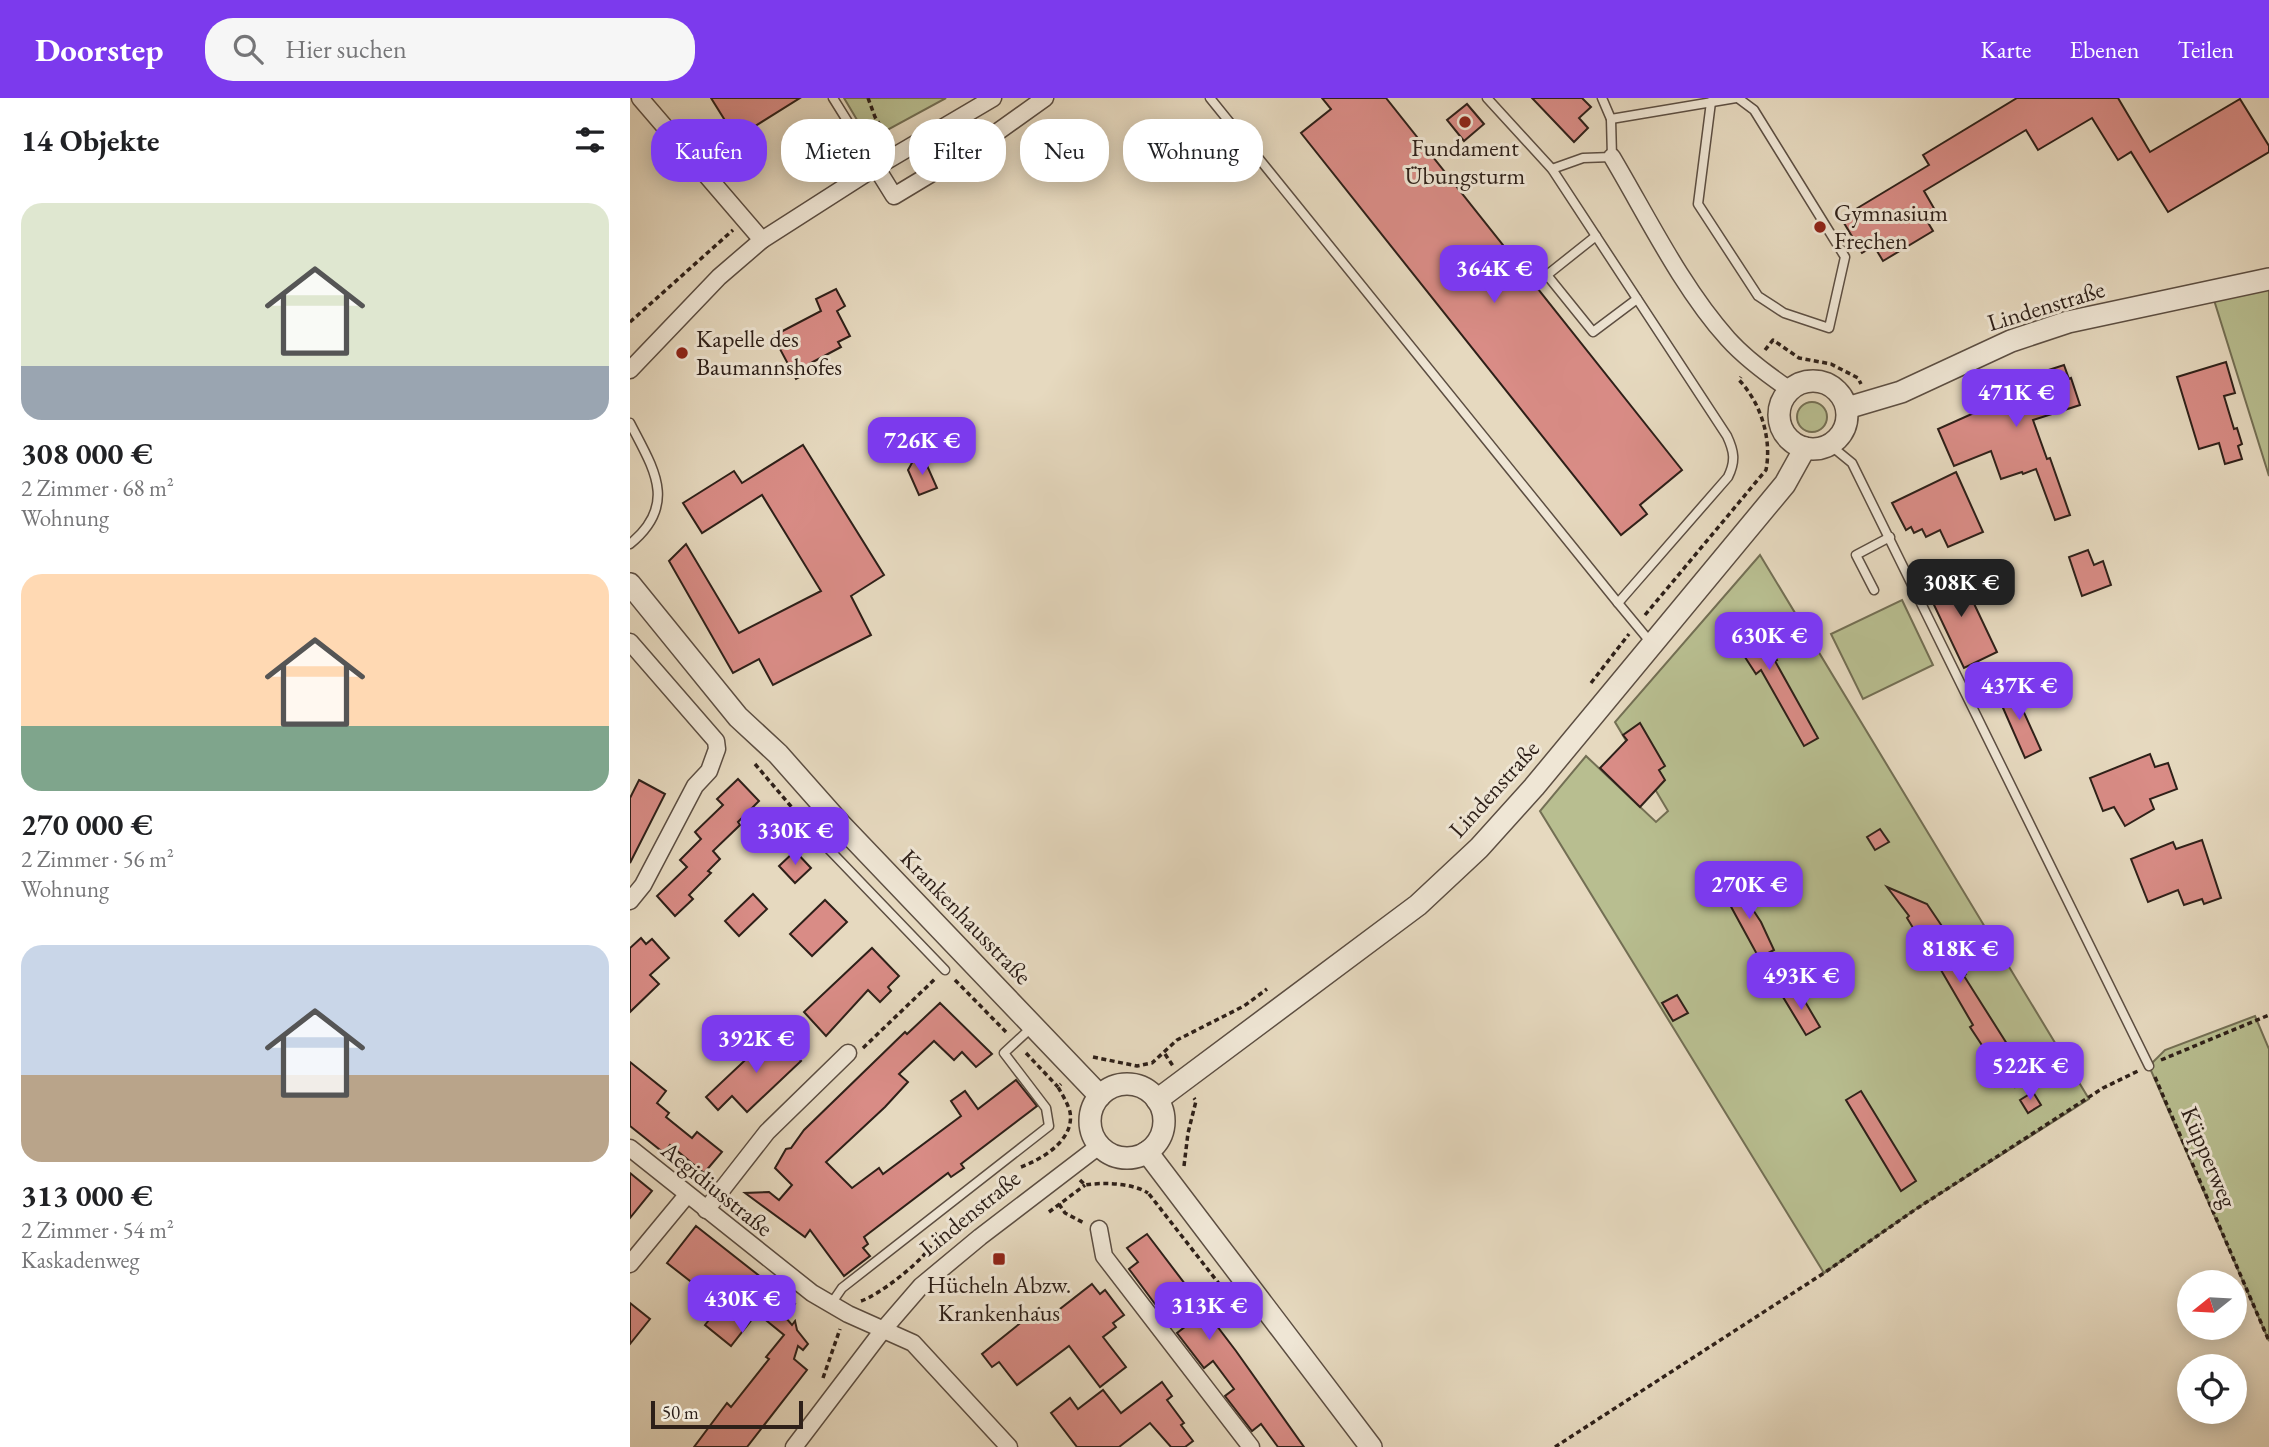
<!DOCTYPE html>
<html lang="de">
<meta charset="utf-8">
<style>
body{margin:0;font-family:"EB Garamond",serif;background:#f6f6f6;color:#202124;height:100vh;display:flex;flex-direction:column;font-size:26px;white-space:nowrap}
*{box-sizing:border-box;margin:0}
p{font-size:23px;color:#757577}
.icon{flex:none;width:38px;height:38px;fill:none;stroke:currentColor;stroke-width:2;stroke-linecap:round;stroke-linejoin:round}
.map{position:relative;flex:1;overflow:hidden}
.sheet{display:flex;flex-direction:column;background:#fff;width:630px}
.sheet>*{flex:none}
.guide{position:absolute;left:21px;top:21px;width:665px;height:63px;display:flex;gap:14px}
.needle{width:46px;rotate:252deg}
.buttons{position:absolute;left:1547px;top:1172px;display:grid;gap:14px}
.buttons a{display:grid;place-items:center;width:70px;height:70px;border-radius:50%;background:#fff;box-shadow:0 4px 18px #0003;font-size:35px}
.scale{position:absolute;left:21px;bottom:18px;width:152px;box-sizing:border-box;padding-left:7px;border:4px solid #2e2019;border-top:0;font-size:19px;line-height:24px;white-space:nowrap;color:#2e2019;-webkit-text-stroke:5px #efe6d5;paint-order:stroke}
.price{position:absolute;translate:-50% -60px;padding:0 16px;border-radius:14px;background:#7c3aed;color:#fff;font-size:23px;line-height:46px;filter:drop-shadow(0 2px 4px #0008)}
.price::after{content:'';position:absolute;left:50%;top:42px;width:21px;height:16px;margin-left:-10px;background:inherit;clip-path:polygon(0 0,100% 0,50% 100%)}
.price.selected{background:#222;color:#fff}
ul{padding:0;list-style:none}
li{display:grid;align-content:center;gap:14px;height:371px;padding:0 21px}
li span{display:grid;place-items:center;height:217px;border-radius:21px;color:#555}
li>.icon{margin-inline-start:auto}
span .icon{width:126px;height:126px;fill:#fffc;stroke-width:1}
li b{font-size:30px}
h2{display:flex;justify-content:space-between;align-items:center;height:84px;padding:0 21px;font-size:30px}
.tag{padding:0 24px;border-radius:28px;background:#fff;box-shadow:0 4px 18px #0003;font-size:24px;line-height:63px}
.tag.selected{background:#7c3aed;color:#fff}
header{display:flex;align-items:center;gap:42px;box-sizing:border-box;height:98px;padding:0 35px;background:#7c3aed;color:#fff}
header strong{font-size:33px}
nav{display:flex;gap:38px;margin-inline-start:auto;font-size:24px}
.search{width:490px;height:63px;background:#f6f6f6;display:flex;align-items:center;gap:18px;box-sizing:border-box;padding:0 24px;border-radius:28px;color:#757577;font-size:26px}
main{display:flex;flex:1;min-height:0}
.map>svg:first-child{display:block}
</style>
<header>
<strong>Doorstep</strong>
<div class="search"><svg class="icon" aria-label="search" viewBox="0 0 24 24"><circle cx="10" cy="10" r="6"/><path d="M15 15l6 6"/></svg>Hier suchen</div>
<nav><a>Karte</a><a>Ebenen</a><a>Teilen</a></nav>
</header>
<main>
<section class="sheet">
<h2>14 Objekte<svg class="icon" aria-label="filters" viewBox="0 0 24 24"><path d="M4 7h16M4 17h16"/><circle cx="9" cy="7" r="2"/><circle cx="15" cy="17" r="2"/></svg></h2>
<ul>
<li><span style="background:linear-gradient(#dfe7d0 75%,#9aa5b1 0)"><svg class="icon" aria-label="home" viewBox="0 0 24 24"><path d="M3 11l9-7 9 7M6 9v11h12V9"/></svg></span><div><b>308 000 €</b><p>2 Zimmer · 68 m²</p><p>Wohnung</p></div></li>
<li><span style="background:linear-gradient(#ffd9b3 70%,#7fa58c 0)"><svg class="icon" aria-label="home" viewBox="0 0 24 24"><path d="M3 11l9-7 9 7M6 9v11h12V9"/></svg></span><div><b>270 000 €</b><p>2 Zimmer · 56 m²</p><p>Wohnung</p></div></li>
<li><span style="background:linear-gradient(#c9d6e8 60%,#b9a48a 0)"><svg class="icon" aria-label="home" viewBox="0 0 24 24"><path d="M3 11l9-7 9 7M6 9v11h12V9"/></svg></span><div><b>313 000 €</b><p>2 Zimmer · 54 m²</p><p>Kaskadenweg</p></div></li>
</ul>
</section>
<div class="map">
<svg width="1639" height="1349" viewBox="0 0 1639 1349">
<rect width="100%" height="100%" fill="#e6d9bf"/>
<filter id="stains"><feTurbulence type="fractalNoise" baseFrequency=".00286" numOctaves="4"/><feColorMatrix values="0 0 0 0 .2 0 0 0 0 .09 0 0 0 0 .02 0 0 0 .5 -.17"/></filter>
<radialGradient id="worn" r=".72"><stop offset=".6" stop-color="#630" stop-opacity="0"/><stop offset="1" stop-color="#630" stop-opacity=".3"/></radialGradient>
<!-- green -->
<g fill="#b8be90" stroke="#736f54" stroke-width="2">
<path d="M 214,0 L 316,0 L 239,42 Z"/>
<path d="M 1639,190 L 1639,378 L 1584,202 Z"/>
<circle cx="1182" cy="319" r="15"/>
<path d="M 1130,457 L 1459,1001 L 1286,1111 L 1194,1175 L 910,713 L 956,658 L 1026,724 L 1038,713 L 985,624 Z"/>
<path d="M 1272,502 L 1303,567 L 1233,601 L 1201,536 Z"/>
<path d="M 1625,918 L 1639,951 L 1639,1243 L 1519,968 L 1535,952 Z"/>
</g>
<!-- building -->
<g fill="#d98c86" stroke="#2e2019" stroke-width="2">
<path d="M 81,0 L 170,0 L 106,40 Z"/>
<path d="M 692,0 L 756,0 L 1052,372 L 1010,407 L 1017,416 L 991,437 L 671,35 L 701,11 Z"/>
<path d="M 902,0 L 952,0 L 961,9 L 949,20 L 958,30 L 944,44 Z"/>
<path d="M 1387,0 L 1488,0 L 1520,54 L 1610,1 L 1639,48 L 1639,54 L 1538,114 L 1501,54 L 1488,62 L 1462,20 L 1408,52 L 1396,32 L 1294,93 L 1305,112 L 1294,118 L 1303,133 L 1253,163 L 1244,148 L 1232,155 L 1211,120 L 1299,67 L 1293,57 Z"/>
<path d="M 837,6 L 854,26 L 834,43 L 817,22 Z"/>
<path d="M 206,191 L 215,208 L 207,213 L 220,238 L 208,244 L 211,249 L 179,266 L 182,272 L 166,281 L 143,238 L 191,213 L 186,201 Z"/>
<path d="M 1596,264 L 1605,295 L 1594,298 L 1604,331 L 1607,330 L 1612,346 L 1608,348 L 1612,361 L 1595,366 L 1589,345 L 1569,351 L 1547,279 Z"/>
<path d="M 1434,267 L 1439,281 L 1441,280 L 1450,307 L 1403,322 L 1417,361 L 1420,360 L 1440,417 L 1425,422 L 1406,371 L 1393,376 L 1392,374 L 1371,381 L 1361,353 L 1324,368 L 1308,331 L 1353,311 L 1347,300 L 1369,288 Z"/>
<path d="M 173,347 L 254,477 L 221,498 L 241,537 L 143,587 L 129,561 L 103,575 L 39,463 L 56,446 L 109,535 L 191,493 L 132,397 L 72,435 L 53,405 L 104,373 L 112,385 Z"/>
<path d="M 288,361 L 295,363 L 307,390 L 289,397 L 278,372 L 283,363 Z"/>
<path d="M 1326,374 L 1353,434 L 1318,449 L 1310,432 L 1296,439 L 1292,431 L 1284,435 L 1281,429 L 1276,432 L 1262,405 Z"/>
<path d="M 1458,452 L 1464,467 L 1473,463 L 1481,487 L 1452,498 L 1439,459 Z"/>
<path d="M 1328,472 L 1367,554 L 1334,570 L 1295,488 Z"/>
<path d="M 1118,516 L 1147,562 L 1145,563 L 1188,640 L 1174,648 L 1131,572 L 1126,576 L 1111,553 L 1106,556 L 1091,533 Z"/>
<path d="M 1382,588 L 1411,652 L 1395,660 L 1366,594 Z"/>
<path d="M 1010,625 L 1035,668 L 1029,672 L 1035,682 L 1010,709 L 970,670 L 997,642 L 993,637 Z"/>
<path d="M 1520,656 L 1525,669 L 1538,665 L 1547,691 L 1520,701 L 1524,711 L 1495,728 L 1484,709 L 1473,713 L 1460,680 Z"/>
<path d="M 108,681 L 129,703 L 108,724 L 110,727 L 83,753 L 90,761 L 78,773 L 81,775 L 59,797 L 63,801 L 45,818 L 27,798 L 57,769 L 50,762 L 71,741 L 65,734 L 93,707 L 87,701 Z"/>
<path d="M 9,682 L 35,696 L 0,765 L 0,700 Z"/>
<path d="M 1250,731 L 1259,744 L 1245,752 L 1237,739 Z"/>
<path d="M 1572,742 L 1591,800 L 1574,806 L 1572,801 L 1554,807 L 1548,792 L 1518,804 L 1501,761 L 1543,744 L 1546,751 Z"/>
<path d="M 165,753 L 181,770 L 165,785 L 149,768 Z"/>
<path d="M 1106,786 L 1131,824 L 1144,852 L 1129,860 L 1093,794 Z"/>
<path d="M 1257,789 L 1297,806 L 1320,840 L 1316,842 L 1336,876 L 1334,878 L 1398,979 L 1385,989 L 1368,964 L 1365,967 L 1340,929 L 1343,927 L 1304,860 L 1302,861 L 1277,820 L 1279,818 Z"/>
<path d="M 123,796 L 137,811 L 109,838 L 95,823 Z"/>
<path d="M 195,802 L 217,824 L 182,858 L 160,836 Z"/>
<path d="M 11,840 L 16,846 L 22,841 L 39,860 L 20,877 L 29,886 L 0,914 L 0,850 Z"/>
<path d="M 242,850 L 269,878 L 258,889 L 261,893 L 250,904 L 238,892 L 196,938 L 174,914 Z"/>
<path d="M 1167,890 L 1190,929 L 1176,937 L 1153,899 Z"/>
<path d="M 1047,897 L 1058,915 L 1043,923 L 1032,905 Z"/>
<path d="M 310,905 L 362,956 L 346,969 L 332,954 L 324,962 L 304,943 L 269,976 L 278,984 L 255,1009 L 196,1064 L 222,1090 L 249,1070 L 253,1076 L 331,1018 L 321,1003 L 335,993 L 348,1011 L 386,982 L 407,1008 L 331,1066 L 334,1070 L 321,1079 L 318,1075 L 234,1139 L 238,1146 L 233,1150 L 240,1158 L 214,1178 L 180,1132 L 175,1139 L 115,1095 L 139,1094 L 149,1102 L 162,1087 L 145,1070 L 156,1051 L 161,1050 L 174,1032 L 275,934 L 277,936 Z"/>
<path d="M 144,935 L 171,963 L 117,1014 L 102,998 L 88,1012 L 76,999 Z"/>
<path d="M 0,964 L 36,993 L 27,1005 L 39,1015 L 36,1019 L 62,1040 L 67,1034 L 92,1054 L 74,1075 L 40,1047 L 34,1055 L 0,1028 Z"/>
<path d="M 1231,993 L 1286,1083 L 1271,1093 L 1216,1002 Z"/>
<path d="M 1403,994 L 1411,1007 L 1398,1015 L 1390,1002 Z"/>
<path d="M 0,1075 L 22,1093 L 0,1120 Z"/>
<path d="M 66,1128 L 165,1206 L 155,1219 L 162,1227 L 165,1223 L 167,1232 L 178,1246 L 173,1252 L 168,1248 L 164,1261 L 177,1272 L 117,1349 L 64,1349 L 97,1305 L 101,1309 L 139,1261 L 136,1259 L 154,1237 L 127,1215 L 101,1248 L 75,1227 L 86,1213 L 78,1207 L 83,1201 L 37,1165 Z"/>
<path d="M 517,1136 L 606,1253 L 674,1349 L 648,1349 L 631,1326 L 622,1333 L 595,1298 L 604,1291 L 583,1263 L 574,1270 L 547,1235 L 556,1228 L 534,1200 L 525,1206 L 499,1171 L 508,1164 L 497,1150 Z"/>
<path d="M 462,1186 L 470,1196 L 475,1192 L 494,1217 L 483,1225 L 486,1229 L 473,1239 L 496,1269 L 470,1289 L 439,1248 L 387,1287 L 369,1264 L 362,1269 L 352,1256 L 409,1210 L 417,1221 Z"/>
<path d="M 0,1205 L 20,1221 L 0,1246 Z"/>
<path d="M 532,1284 L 542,1298 L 537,1302 L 554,1325 L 551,1327 L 563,1343 L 555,1349 L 541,1349 L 520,1325 L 489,1349 L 447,1349 L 421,1315 L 440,1300 L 448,1311 L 473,1292 L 491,1315 Z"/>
</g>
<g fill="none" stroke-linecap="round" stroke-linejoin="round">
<defs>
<g id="service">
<path d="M 203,0 L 246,69"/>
<path d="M 580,0 L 988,505 L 1098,379 C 1106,363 1104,353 1097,338 L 922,71 L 857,0"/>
<path d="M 1081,4 L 1068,106 L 1128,198 L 1154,215 L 1199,230 L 1215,159 L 1124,12 L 1108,0"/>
<path d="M 981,21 L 1106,0"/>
<path d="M 922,71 L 953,60 L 982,59 L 981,21 L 972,0"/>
<path d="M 966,138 L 917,177 L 963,234 L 1007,201"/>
<path d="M 0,325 C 23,370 49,406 0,446"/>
<path d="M 1200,347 L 1222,365 L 1519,968"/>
<path d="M 1244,492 L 1226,457 L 1260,439"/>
<path d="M 988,505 L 1022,546"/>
<path d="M 207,728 L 190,742 L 315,872"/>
<path d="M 201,1206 L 212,1190 L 419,1028 L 416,1010 L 374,955 L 401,930"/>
</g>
<g id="minor">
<path d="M 10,0 L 132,142"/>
<path d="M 982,59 C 1017,118 1052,190 1098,241 C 1116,261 1138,277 1160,292"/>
<path d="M 246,69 L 264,98 L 352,45 L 415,0"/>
<path d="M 0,272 L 89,179 L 132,142 L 246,69 L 363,0"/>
<path d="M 0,544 L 86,643 L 87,651 L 79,673 L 65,688 L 13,787 L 0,803"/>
<path d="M 0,1050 L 182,1195 L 218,1216 L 283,1245 L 379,1349"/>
<path d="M 76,1112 L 137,1034 L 218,955"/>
<path d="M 469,1131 L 474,1158 L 621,1349"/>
<path d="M 0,1166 L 57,1097"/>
<path d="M 164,1349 L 253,1232 L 291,1188 L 350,1139 L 469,1048"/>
</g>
<g id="tertiary">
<circle cx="1183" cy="317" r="34"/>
<path d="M 1217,310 L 1271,294 L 1381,243 L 1438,224 L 1639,181"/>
<path d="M 0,486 L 108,619 L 148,656 L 210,726 L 470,998"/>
<circle cx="497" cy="1023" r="37"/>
<path d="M 527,1002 L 788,807 L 849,750 L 904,689 L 1155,386 L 1175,350"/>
<path d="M 517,1054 L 741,1349"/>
</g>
</defs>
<!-- service casing -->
<use href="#service" stroke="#5c4e42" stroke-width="11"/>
<!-- minor casing -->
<use href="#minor" stroke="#5c4e42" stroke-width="19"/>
<!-- tertiary casing -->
<use href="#tertiary" stroke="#5c4e42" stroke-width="24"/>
<!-- path -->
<g stroke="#2e2019" stroke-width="3.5" stroke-dasharray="5 3.5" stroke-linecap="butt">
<path d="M 238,0 L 245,19 L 259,42"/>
<path d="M 0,224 L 103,132"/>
<path d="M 1135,252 L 1143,242 L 1169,260 L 1201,266 L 1228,280 L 1231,286"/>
<path d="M 1015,517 L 1136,372 C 1142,341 1131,305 1109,282 L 1111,279"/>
<path d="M 961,585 L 999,536"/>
<path d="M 125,666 L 181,732"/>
<path d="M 325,882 L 376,934"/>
<path d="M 233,950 L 306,880"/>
<path d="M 396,955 L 428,989"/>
<path d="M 535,956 L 543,968"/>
<path d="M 463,959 L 507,968 L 522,965 L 547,942 L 614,908 L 637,891"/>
<path d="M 1531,962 L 1639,917"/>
<path d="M 1525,979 L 1639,1243"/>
<path d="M 554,1068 L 558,1035 L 566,1003 L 564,1000"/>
<path d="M 391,1069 C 412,1061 445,1042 440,1014 C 438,1006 432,996 428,989 L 431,986"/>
<path d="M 450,1082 L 455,1087 C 474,1084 502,1085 518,1095"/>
<path d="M 519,1096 L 597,1196"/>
<path d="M 429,1106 L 435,1115 L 454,1125"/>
<path d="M 419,1114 L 455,1087"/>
<path d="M 231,1203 C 249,1197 287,1167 299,1151 C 302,1146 304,1140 307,1135"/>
<path d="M 193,1280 L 210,1231"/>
<path d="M 925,1349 L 1194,1175 L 1286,1111 L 1473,990 L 1508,973"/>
</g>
<!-- service -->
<use href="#service" stroke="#efe6d5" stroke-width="8"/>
<!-- minor -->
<use href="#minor" stroke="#efe6d5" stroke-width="16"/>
<!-- tertiary -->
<use href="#tertiary" stroke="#efe6d5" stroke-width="21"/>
</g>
<!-- markers -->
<g fill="#8f2418" stroke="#efe6d5" stroke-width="2.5">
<circle cx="835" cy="24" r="7"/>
<circle cx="1190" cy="129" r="7"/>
<circle cx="52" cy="255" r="7"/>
<rect x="362" y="1154" width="14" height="14" rx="3.5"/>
</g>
<g text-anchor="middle" stroke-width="6" stroke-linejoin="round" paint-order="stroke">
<!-- poi labels -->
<g font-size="24" fill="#2e2019" stroke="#efe6d5">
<text x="835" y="58">Fundament<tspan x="835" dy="28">Übungsturm</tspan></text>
<text x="1204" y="123" text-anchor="start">Gymnasium<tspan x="1204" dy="28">Frechen</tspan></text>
<text x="66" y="249" text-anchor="start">Kapelle des<tspan x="66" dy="28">Baumannshofes</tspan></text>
<text x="369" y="1195">Hücheln Abzw.<tspan x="369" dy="28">Krankenhaus</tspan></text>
</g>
<!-- street labels -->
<g font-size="24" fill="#2e2019" stroke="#efe6d5">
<text transform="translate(1416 208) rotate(-17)" y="8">Lindenstraße</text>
<text transform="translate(864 691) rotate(-48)" y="8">Lindenstraße</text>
<text transform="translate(336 819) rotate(46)" y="8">Krankenhausstraße</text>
<text transform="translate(1579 1059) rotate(67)" y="8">Küpperweg</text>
<text transform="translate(87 1091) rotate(39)" y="8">Aegidiusstraße</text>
<text transform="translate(340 1115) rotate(-39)" y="8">Lindenstraße</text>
</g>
</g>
<rect width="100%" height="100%" filter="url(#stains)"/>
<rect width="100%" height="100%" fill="url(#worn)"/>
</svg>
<div class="buttons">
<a><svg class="needle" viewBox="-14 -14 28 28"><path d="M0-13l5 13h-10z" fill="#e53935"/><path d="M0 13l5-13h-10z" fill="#757577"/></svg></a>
<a><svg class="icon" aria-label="locate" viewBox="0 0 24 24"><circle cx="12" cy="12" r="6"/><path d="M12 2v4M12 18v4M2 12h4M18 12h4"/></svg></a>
</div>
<div class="scale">50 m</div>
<b class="price" style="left:864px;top:207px">364K €</b>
<b class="price" style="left:1386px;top:331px">471K €</b>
<b class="price" style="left:292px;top:379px">726K €</b>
<b class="price selected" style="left:1331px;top:521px">308K €</b>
<b class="price" style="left:1139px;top:574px">630K €</b>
<b class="price" style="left:1389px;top:624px">437K €</b>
<b class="price" style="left:165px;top:769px">330K €</b>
<b class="price" style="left:1119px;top:823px">270K €</b>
<b class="price" style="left:1330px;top:887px">818K €</b>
<b class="price" style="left:1171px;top:914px">493K €</b>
<b class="price" style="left:126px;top:977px">392K €</b>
<b class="price" style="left:1400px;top:1004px">522K €</b>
<b class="price" style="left:112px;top:1237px">430K €</b>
<b class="price" style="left:579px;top:1244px">313K €</b>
<div class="guide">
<a class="tag selected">Kaufen</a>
<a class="tag">Mieten</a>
<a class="tag">Filter</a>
<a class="tag">Neu</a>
<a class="tag">Wohnung</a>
</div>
</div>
</main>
